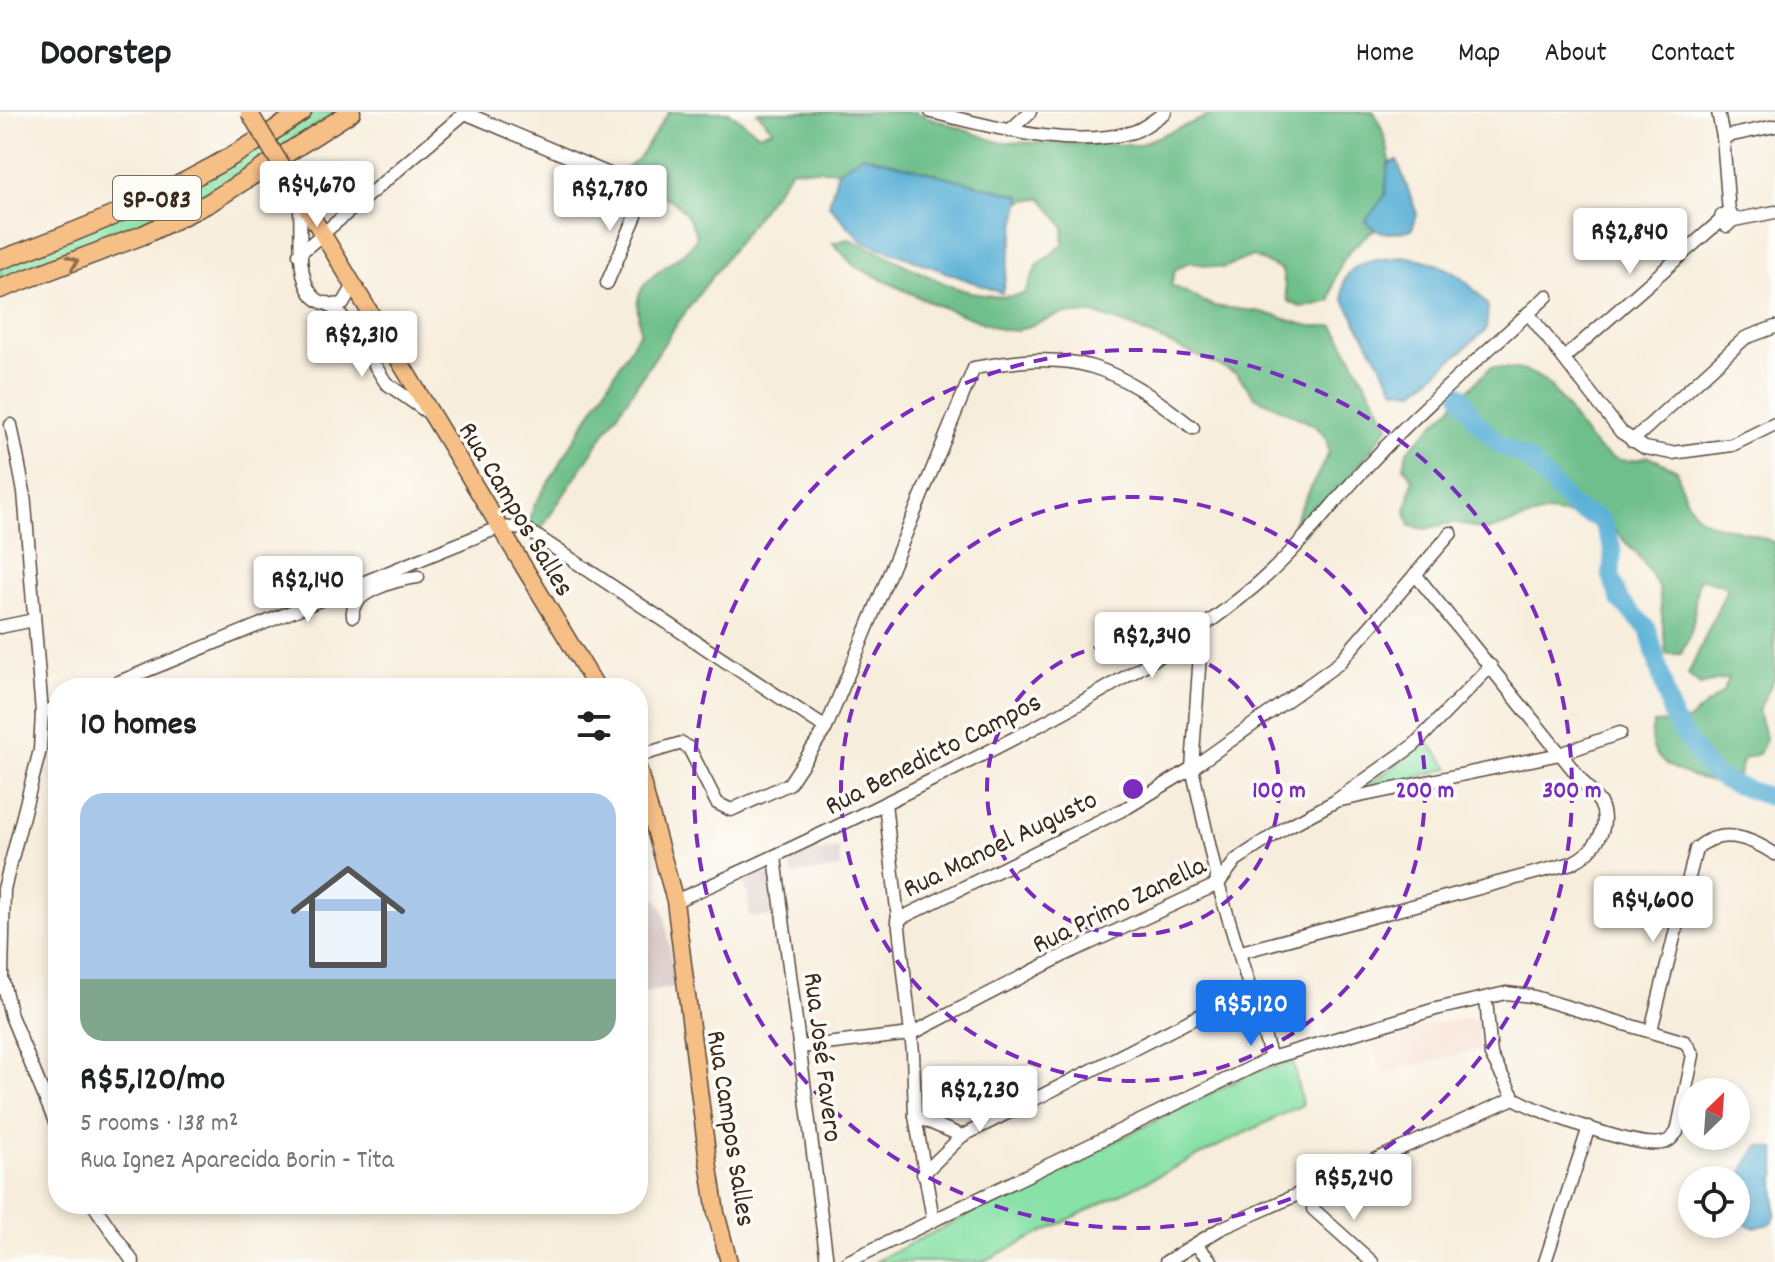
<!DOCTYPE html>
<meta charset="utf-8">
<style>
body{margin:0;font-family:Dekko,sans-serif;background:#f6f6f6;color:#202124;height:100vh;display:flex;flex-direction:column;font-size:30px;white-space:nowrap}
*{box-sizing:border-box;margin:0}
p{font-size:26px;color:#757577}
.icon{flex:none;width:44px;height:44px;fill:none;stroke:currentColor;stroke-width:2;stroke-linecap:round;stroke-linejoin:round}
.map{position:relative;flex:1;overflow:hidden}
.panel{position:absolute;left:48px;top:566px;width:600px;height:536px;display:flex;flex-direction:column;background:#fff;border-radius:32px;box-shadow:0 4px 12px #0003}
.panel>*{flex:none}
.needle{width:52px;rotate:25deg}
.controls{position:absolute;left:1678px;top:966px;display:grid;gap:16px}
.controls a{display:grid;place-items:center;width:72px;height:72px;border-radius:50%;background:#fff;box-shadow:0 4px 12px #0003;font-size:40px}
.price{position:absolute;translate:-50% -68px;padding:0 18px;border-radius:8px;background:#fff;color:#222;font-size:26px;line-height:52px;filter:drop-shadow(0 2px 4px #0008)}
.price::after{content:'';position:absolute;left:50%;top:48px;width:24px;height:18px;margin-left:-12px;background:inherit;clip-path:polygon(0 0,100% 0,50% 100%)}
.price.selected{background:#1a73e8;color:#fff}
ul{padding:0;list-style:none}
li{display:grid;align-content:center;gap:16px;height:424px;padding:0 32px}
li+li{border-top:2px solid #e0e0e0}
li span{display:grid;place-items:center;height:248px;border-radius:24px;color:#555}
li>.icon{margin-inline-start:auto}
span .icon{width:144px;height:144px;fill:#fffc;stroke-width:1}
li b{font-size:34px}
h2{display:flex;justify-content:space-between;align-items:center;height:96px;padding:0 32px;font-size:34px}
header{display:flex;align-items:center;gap:48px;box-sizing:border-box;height:112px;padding:0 40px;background:#fff;border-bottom:2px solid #e0e0e0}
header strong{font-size:38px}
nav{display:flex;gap:44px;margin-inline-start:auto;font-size:28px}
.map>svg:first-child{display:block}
</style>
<header>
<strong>Doorstep</strong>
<nav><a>Home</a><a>Map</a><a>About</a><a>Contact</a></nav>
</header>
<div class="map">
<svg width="1775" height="1150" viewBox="0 0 1775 1150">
<rect width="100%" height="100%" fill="#fdfcf7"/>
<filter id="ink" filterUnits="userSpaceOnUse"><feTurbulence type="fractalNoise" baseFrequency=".0125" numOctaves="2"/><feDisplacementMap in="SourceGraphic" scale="16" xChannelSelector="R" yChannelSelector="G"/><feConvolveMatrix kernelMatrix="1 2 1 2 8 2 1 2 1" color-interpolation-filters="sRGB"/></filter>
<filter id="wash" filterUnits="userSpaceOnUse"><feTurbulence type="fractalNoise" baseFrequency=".006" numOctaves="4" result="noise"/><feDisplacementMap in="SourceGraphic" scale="32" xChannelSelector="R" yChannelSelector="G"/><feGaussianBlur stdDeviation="1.8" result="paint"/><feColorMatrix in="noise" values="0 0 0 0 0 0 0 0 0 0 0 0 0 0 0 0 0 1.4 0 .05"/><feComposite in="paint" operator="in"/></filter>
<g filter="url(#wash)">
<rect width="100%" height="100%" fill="#f7eddc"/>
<!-- built -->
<path fill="#f5d2c3" d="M 1470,905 L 1478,910 L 1480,938 L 1381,961 L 1371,924 Z"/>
<!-- industrial -->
<g fill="#d1bfbd">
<path d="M 638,720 L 656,786 L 664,798 L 675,875 L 638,882 Z"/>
<path d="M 838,736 L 841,756 L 792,763 L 790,748 L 815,737 L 817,740 Z"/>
<path d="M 764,760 L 776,767 L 780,804 L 750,805 L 747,780 L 741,770 Z"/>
</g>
<!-- green -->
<g fill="#88e1a6" stroke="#628662" stroke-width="2">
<path d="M 313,0 L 337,0 L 184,97 L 0,170 L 0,154 L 277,24 Z"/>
<path d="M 1427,629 L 1450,656 L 1373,677 L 1366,675 Z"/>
<path d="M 1293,950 L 1302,993 L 982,1150 L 874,1150 L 1253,960 Z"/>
</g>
<!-- forest -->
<g fill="#6ebf8b" stroke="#547454" stroke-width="2">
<path d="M 669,0 L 729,0 L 759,22 L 773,18 L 757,0 L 915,0 L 998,30 L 1138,33 L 1218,0 L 1374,0 C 1394,37 1394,73 1383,113 C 1353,129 1333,154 1331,189 L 1302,196 L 1288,189 L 1282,158 L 1252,144 L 1223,156 L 1189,150 L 1175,158 L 1171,173 L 1213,194 L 1262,200 L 1309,214 L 1334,214 L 1389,313 L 1334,388 L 1303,422 L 1293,411 L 1329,340 L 1326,326 L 1316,314 L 1255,285 L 1236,261 L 1132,215 L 1096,202 L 1061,202 L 1016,219 L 1000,217 L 931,191 L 854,154 L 833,131 L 848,127 C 902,145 965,197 1024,182 L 1037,154 L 1063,132 L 1064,115 L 1042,86 L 1026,88 L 1006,98 L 859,59 L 792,57 L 679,209 L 539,420 L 529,409 L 534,394 L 640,220 C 640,210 636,198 638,188 C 642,160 684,150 697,125 C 688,99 673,82 645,80 L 635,93 L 619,94 L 607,84 L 610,68 L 638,47 Z"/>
<path d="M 1491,255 C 1508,257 1524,255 1540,266 C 1575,290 1592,369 1648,344 L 1677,358 C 1691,429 1722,405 1775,431 L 1775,565 L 1758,599 L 1766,628 L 1759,642 L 1744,646 L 1739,662 L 1728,675 C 1696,664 1638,657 1654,611 L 1687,609 L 1723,580 L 1729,566 L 1700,573 L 1688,563 L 1728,475 L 1700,466 C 1693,482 1696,494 1693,511 C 1692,522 1685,533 1681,542 L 1666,542 L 1659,476 L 1642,448 L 1610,413 L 1592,405 L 1547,400 L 1487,419 L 1455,410 L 1425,417 L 1410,414 L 1406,399 L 1413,368 L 1404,355 L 1407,339 Z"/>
</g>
<!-- water -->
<g fill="#5ab1d7" stroke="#4a6e7a" stroke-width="2">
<path d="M 862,43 L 1021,84 L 1002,181 L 862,129 L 829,93 L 838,59 Z"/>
<path d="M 1397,48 L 1417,102 L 1412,117 C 1393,123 1380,124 1366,109 L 1385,83 L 1388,52 Z"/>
<path d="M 1407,145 C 1443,149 1467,166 1488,194 L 1486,218 L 1415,279 L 1395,277 L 1344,188 C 1336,148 1378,147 1407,145 Z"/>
<path d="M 1760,1034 L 1775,1037 L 1775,1104 L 1771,1111 L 1755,1116 L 1743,1111 L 1741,1115 C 1728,1091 1741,1052 1760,1034 Z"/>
</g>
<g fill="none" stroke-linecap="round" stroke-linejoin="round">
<!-- river -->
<path stroke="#5ab1d7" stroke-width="18" d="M 1460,282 L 1475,308 L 1500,333 L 1529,348 L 1575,397 L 1601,408 L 1613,437 L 1611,464 L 1620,489 L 1648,517 L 1673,607 L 1708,657 L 1727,670 L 1775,687"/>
</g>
</g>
<g filter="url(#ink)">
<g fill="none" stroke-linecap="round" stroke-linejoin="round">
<defs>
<g id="minor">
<path d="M 931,0 C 995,15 1067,38 1133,20 C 1145,16 1155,7 1165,0"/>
<path d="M 1718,0 L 1723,25 L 1729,101"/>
<path d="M 465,1 L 647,78 L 607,171"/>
<path d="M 1009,19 L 1030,0"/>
<path d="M 1723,25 L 1775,14"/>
<path d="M 299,88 C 305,118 286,201 343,192 L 353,175"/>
<path d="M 1734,108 L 1775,100"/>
<path d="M 299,142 L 466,0"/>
<path d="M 328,191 L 347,209 L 386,271 L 430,302"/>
<path d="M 1528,201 L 1621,320 L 1645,336 L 1672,341 L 1732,333 L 1775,312"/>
<path d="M 1564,246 L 1720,109 L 1722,103 L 1730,101 L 1734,107 L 1727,114 L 1720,109"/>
<path d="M 11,313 L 24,380 L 42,601 L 40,638 L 4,777 L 2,866 L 11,904 L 58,1017"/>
<path d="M 1632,329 L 1745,226 L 1775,215"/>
<path d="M 353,504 C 349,480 399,467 418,465"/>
<path d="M 1202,513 L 1192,656 L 1218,772 L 1271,946"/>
<path d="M 0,515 L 34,508"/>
<path d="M 104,576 L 500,415 L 526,417 L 826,616 L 974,256 C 1078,237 1112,252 1193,316"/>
<path d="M 42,601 L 58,595"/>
<path d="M 638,644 L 682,631 L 689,636 L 717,691 L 731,698 L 789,672 L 826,616"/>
<path d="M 1341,688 L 1560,642 L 1620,621"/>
<path d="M 885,691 L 913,940 L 915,1004 L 933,1107"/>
<path d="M 775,745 L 827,1150"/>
<path d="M 675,789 C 772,747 866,701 960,654 C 1061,603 1169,547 1255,474 C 1299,437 1331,392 1371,350 C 1426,291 1488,239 1547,184"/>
<path d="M 897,808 L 1128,695 L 1192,656 L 1338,552 L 1451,421"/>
<path d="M 1241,840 L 1572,751 C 1594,740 1612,716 1600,691 L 1415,462"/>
<path d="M 1651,918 L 1696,737 C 1721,714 1750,726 1775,742"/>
<path d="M 800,935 L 911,922 L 1064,843 L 1218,772 L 1236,748 L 1285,716 L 1334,690 L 1414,633 L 1491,554"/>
<path d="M 915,1004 L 962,1024 L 923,1062"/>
<path d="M 962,1024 L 1250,878"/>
<path d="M 93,1092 L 133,1150"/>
<path d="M 1313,1097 L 1372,1150"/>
<path d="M 1196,1133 L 1212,1150"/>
<path d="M 847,1150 L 1271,946 L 1436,897 L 1506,881 L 1531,884 L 1685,930 L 1693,943 L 1677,1020 C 1672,1025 1670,1030 1662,1031 C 1635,1036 1539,1000 1514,986 L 1491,943 L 1486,887"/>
<path d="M 1166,1150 L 1220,1117 L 1514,986"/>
<path d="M 1545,1150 L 1589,1015"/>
</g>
<g id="major">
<path d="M 296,78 L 597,576"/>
<path d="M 638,656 L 675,789 L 708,1049 L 716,1101 L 729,1150"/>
</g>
<g id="highway">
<path d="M 0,148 C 113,107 202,68 302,0"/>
<path d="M 0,177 L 143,123 L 209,91 L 351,0"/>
</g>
</defs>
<!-- minor casing -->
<use href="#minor" stroke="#57473a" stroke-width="15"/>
<!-- major casing -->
<use href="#major" stroke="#57473a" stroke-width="19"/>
<!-- highway casing -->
<use href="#highway" stroke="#57473a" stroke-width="21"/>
<!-- minor -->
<use href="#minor" stroke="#fff" stroke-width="12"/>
<!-- major -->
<use href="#major" stroke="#f5bf86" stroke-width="16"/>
<!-- highway -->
<use href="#highway" stroke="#f5bf86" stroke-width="18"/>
<defs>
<path id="major-bridge" d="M 249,0 L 296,78"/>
</defs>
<!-- major-bridge casing -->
<use href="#major-bridge" stroke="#57473a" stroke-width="19" stroke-linecap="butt"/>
<!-- major-bridge -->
<use href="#major-bridge" stroke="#f5bf86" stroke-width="16"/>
</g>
<!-- one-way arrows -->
<defs><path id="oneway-chevron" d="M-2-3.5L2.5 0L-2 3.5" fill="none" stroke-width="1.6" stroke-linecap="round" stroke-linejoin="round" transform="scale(2)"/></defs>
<use stroke="#8f6d4d" href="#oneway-chevron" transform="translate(73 150) rotate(-20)"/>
</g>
<!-- distance rings -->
<g fill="none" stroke="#7b2cbf" stroke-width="4" stroke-dasharray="14 10">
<circle cx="1133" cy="677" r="146"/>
<circle cx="1133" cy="677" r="292"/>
<circle cx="1133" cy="677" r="439"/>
</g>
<g text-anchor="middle" stroke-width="7" stroke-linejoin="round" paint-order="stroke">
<!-- shield labels -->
<rect fill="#fdfcf7" stroke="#75695f" stroke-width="2" x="113" y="64" width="88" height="44" rx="6"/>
<g font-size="26" font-weight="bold" fill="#3b2a1e">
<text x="157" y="95">SP-083</text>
</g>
<!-- street labels -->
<g font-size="28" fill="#3b2a1e" stroke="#fdfcf7">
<text transform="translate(518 396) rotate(59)" y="10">Rua Campos Salles</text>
<text transform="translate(932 640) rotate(-27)" y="10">Rua Benedicto Campos</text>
<text transform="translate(999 730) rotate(-26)" y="10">Rua Manoel Augusto</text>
<text transform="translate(1118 791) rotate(-26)" y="10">Rua Primo Zanella</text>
<text transform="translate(825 945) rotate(83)" y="10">Rua José Favero</text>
<text transform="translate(733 1016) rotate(81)" y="10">Rua Campos Salles</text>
</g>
</g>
<circle cx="1133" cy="677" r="12" fill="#7b2cbf" stroke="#fdfcf7" stroke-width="4"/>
<g font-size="24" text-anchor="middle" font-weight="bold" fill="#7b2cbf" stroke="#fdfcf7" stroke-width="7" stroke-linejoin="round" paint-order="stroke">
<text x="1279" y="685">100 m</text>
<text x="1425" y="685">200 m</text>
<text x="1572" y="685">300 m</text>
</g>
</svg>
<div class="controls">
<a><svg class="needle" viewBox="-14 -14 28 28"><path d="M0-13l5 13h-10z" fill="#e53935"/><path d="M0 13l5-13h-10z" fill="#757577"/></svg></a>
<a><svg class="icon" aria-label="locate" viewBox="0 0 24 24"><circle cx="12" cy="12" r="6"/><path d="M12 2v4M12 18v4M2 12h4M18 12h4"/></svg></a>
</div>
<b class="price" style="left:317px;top:117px">R$4,670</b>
<b class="price" style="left:610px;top:121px">R$2,780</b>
<b class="price" style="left:1630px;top:164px">R$2,840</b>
<b class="price" style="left:362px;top:267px">R$2,310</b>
<b class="price" style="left:308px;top:512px">R$2,140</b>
<b class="price" style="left:1152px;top:568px">R$2,340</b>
<b class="price" style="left:1653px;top:832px">R$4,600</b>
<b class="price selected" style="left:1251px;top:936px">R$5,120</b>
<b class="price" style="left:980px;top:1022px">R$2,230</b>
<b class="price" style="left:1354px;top:1110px">R$5,240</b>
<section class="panel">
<h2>10 homes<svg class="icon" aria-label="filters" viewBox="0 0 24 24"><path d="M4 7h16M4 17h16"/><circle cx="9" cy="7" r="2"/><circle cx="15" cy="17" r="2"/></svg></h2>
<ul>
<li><span style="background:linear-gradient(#a9c7e8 75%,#7fa58c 0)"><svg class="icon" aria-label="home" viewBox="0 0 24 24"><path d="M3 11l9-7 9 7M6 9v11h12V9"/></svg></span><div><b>R$5,120/mo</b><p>5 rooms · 138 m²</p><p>Rua Ignez Aparecida Borin - Tita</p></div></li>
</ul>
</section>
</div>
